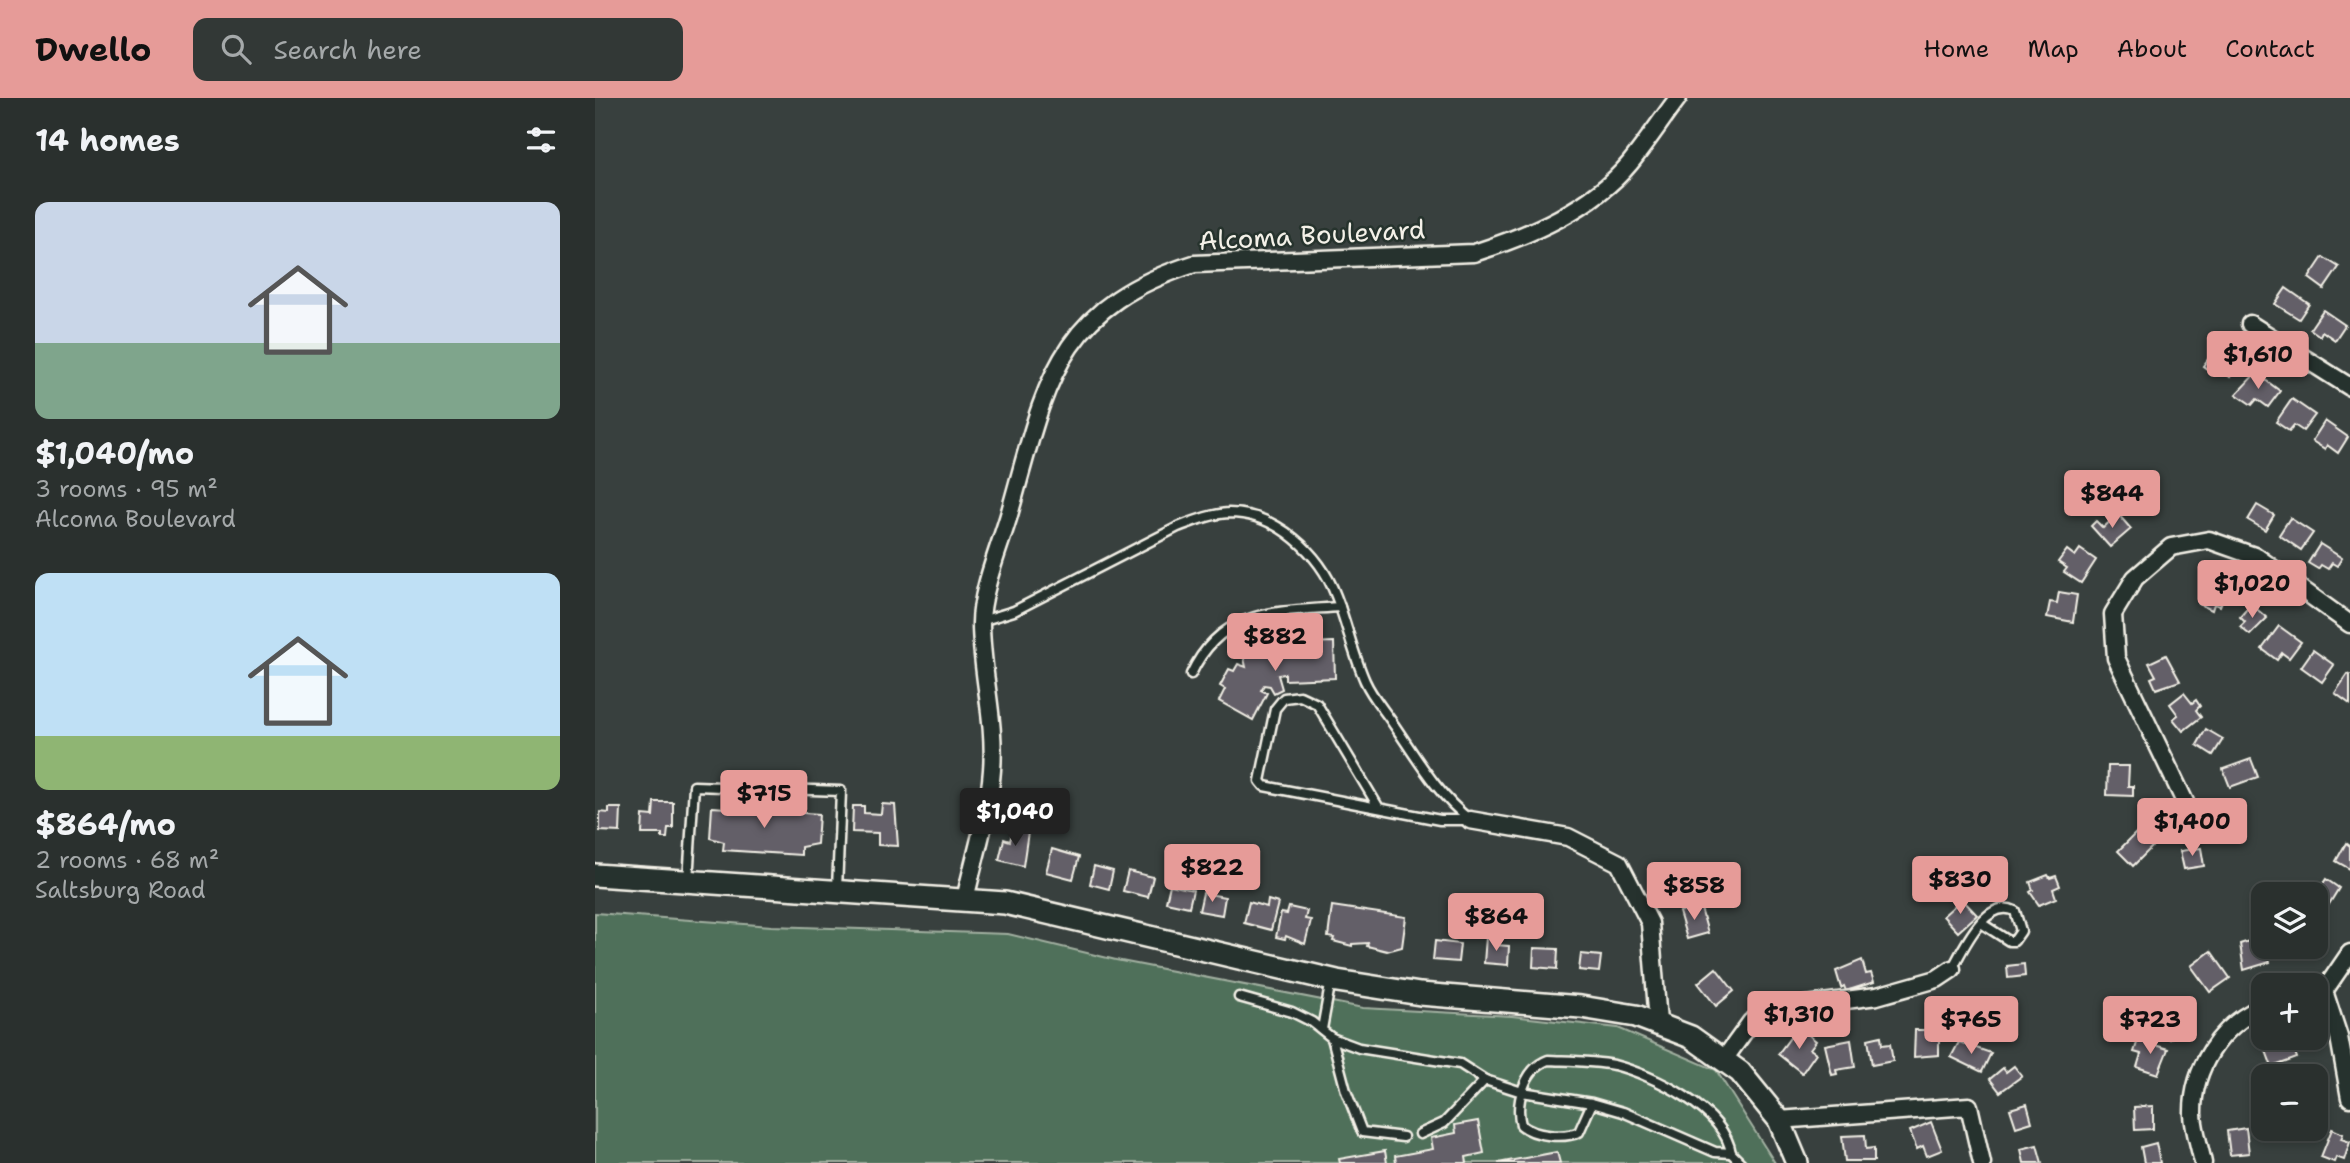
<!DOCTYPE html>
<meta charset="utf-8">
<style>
body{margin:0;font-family:"Shantell Sans",sans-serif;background:#323836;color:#f1f3f6;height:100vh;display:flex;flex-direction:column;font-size:26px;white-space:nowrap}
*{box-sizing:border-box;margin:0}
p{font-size:23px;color:#a5a9aa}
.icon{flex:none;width:38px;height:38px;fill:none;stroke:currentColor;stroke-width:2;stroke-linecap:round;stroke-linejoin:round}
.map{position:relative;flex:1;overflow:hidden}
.details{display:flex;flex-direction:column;background:#2a302e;width:595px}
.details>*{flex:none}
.buttons{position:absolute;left:1656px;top:784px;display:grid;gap:14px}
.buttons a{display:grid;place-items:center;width:77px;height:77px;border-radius:14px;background:#2a302e;box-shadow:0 4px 10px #0003,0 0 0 2px #464b4a;font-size:35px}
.price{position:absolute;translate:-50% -60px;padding:0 16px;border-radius:7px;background:#e69b98;color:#111;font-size:23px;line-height:46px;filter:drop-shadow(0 2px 4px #0008)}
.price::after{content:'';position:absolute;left:50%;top:42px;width:21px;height:16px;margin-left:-10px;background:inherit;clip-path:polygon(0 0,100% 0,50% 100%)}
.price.selected{background:#222;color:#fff}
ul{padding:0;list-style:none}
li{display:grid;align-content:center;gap:14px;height:371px;padding:0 35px}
li span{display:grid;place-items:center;height:217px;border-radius:14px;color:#555}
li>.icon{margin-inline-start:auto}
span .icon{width:126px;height:126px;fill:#fffc;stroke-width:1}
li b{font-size:30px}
h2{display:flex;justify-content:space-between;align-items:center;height:84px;padding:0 35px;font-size:30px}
header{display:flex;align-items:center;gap:42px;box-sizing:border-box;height:98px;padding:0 35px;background:#e69b98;color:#111}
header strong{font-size:33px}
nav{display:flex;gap:38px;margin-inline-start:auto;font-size:24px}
.search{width:490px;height:63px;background:#323836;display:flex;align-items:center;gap:18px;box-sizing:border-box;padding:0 24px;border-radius:14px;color:#a5a9aa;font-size:26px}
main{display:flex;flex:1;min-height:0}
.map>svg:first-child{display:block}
</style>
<header>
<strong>Dwello</strong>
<div class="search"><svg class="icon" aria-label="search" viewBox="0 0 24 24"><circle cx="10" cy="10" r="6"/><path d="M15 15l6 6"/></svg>Search here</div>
<nav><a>Home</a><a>Map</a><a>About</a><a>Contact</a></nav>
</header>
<main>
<section class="details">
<h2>14 homes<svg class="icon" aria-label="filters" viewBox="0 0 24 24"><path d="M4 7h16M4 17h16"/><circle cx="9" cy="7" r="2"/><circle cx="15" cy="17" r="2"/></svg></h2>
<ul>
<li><span style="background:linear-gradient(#c9d6e8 65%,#7fa58c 0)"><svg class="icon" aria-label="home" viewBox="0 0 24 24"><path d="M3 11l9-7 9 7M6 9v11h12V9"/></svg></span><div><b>$1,040/mo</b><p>3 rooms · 95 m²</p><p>Alcoma Boulevard</p></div></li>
<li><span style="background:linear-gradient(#bfe0f5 75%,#8fb573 0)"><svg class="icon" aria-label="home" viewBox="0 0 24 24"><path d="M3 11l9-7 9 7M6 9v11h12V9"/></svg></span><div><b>$864/mo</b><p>2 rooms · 68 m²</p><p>Saltsburg Road</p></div></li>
</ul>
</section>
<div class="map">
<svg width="1755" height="1065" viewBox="0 0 1755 1065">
<rect width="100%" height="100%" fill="#38403e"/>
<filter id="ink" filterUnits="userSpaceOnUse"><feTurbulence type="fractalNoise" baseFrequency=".0143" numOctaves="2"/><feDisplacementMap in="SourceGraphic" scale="14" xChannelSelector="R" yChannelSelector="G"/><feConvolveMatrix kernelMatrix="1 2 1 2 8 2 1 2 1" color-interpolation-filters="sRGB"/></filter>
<g filter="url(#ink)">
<!-- green -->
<path fill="#4f705a" stroke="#a2b0a1" stroke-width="2" d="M 0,815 L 177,828 L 413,836 L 521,862 L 768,910 L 917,918 L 1023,930 L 1121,972 L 1180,1065 L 0,1065 Z"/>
<!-- building -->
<g fill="#635e67" stroke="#f4f1e8" stroke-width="2">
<path d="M 1728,159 L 1744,169 L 1729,191 L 1714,180 Z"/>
<path d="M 1691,190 L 1714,206 L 1704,221 L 1680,206 Z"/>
<path d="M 1728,212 L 1750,227 L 1740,242 L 1727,233 L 1725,238 L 1715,231 Z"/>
<path d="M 1625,245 L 1648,262 L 1635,279 L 1624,270 L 1620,277 L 1608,268 Z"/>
<path d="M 1661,275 L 1685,293 L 1673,309 L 1662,301 L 1657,307 L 1641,296 Z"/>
<path d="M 1697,301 L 1720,317 L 1708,333 L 1699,327 L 1694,333 L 1681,324 Z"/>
<path d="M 1730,323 L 1753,339 L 1743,355 L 1732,347 L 1730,351 L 1717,343 Z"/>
<path d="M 1662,407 L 1679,417 L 1670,432 L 1653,422 Z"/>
<path d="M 1523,416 L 1536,431 L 1515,449 L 1496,428 L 1501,423 L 1508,430 Z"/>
<path d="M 1695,420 L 1718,435 L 1706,452 L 1684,437 Z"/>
<path d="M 1725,446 L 1747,460 L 1742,468 L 1737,465 L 1733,471 L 1726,467 L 1723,471 L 1713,465 Z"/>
<path d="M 1485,451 L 1501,462 L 1486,485 L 1469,474 L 1472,470 L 1463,464 L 1472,452 L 1480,458 Z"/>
<path d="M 1613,484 L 1632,491 L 1625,508 L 1619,506 L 1617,512 L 1604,506 Z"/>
<path d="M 1464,494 L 1482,497 L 1478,524 L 1452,519 L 1455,504 L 1462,505 Z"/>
<path d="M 1656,506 L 1672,520 L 1655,537 L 1645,529 L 1650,524 L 1645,519 Z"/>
<path d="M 1684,528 L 1706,544 L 1694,560 L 1687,555 L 1682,562 L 1667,551 Z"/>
<path d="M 739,544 L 740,580 L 690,582 L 690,576 L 683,577 L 687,591 L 679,595 L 675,588 L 669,587 L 666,592 L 672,595 L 658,622 L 624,603 L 630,591 L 625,588 L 634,571 L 639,573 L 643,566 L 651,569 L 649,560 L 657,553 L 669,548 L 673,553 L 690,552 L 690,546 Z"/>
<path d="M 1718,552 L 1739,567 L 1727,584 L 1706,569 Z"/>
<path d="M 1571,557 L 1585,583 L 1561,591 L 1556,580 L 1561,578 L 1554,565 Z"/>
<path d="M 1753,576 L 1755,577 L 1755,606 L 1740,595 Z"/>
<path d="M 1589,595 L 1597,605 L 1601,602 L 1605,608 L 1601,612 L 1606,619 L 1588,633 L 1578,621 L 1583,617 L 1575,606 Z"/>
<path d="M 1611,631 L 1628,641 L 1618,657 L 1602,647 Z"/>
<path d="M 1656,661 L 1663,679 L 1635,689 L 1628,671 Z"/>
<path d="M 1513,668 L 1534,668 L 1533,688 L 1538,688 L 1538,698 L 1512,697 Z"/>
<path d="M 59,704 L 78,704 L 78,730 L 73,730 L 72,740 L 67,740 L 67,736 L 47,736 L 48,717 L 58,718 Z"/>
<path d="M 287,706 L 300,707 L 303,748 L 283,747 L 283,735 L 257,734 L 258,708 L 269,708 L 269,715 L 286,716 Z"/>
<path d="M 117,709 L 224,716 L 222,746 L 206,749 L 206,757 L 128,752 L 129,744 L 115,740 Z"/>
<path d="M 14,710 L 26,710 L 25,734 L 5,733 L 5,714 L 14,715 Z"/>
<path d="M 1633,717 L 1649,725 L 1640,743 L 1623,735 Z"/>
<path d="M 418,730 L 433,734 L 428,768 L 404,762 L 409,741 L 415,743 Z"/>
<path d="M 1542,734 L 1557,749 L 1538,768 L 1523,753 Z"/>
<path d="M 1751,745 L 1755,748 L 1755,771 L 1741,763 Z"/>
<path d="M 1606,750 L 1609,768 L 1589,771 L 1585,753 Z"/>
<path d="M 457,751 L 484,759 L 478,781 L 451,774 Z"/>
<path d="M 499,768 L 518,773 L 514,791 L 495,786 Z"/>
<path d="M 533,773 L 558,779 L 553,799 L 528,793 Z"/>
<path d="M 1453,777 L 1455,780 L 1461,778 L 1465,788 L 1458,791 L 1461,800 L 1444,807 L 1435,794 L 1438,792 L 1435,784 Z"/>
<path d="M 1731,781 L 1744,790 L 1728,816 L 1720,811 L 1720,796 L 1711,796 L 1716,788 L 1723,793 Z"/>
<path d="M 575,787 L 598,792 L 594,809 L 571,804 Z"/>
<path d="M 608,795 L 630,799 L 627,817 L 604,813 Z"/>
<path d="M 1367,801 L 1382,817 L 1363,834 L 1348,818 Z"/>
<path d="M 673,802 L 683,805 L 676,832 L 649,825 L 654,804 L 672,809 Z"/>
<path d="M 1105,807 L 1113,835 L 1092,841 L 1084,814 Z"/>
<path d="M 737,808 L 811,819 L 807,849 L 792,853 L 772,848 L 773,845 L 757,846 L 757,848 L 738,843 L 739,840 L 733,839 Z"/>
<path d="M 694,809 L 712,813 L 710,821 L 716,822 L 710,846 L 691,838 L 690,841 L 681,839 L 686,815 L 692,816 Z"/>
<path d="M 891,839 L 901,839 L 901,847 L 914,848 L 913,867 L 889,865 Z"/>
<path d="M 1657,842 L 1659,848 L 1668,846 L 1671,849 L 1675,864 L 1649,872 L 1645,846 Z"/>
<path d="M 840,843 L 865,846 L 863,864 L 838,862 Z"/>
<path d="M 939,850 L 963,851 L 962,871 L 938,869 Z"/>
<path d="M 1616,853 L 1635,880 L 1615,894 L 1596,868 Z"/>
<path d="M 986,856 L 1006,858 L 1004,874 L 984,872 Z"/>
<path d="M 1267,862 L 1271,876 L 1276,875 L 1279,884 L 1251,893 L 1249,888 L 1246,890 L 1241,873 Z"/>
<path d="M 1429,866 L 1430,878 L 1413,880 L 1412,868 Z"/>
<path d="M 1121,870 L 1139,893 L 1121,908 L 1103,885 Z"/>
<path d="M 1575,908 L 1591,919 L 1575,941 L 1553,925 L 1560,913 L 1568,918 Z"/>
<path d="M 1334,926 L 1344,926 L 1344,957 L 1319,959 L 1320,932 L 1334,932 Z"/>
<path d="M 1209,933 L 1221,943 L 1215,951 L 1221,955 L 1207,975 L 1183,956 L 1197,937 L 1203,942 Z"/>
<path d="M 1286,938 L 1287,947 L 1295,946 L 1298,963 L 1277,967 L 1273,941 Z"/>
<path d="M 1680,940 L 1682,945 L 1695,941 L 1702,960 L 1677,969 L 1667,942 Z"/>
<path d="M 1256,942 L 1260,969 L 1241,972 L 1242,976 L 1237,977 L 1230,947 Z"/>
<path d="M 1543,942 L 1573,951 L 1563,976 L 1542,969 L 1546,956 L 1539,954 Z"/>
<path d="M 1364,944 L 1396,955 L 1387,974 L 1356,959 Z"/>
<path d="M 1419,968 L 1427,978 L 1405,994 L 1395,981 L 1408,970 L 1411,974 Z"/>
<path d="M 1432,1006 L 1437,1024 L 1421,1029 L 1415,1011 Z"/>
<path d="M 1558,1008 L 1558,1031 L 1540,1032 L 1539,1009 Z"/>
<path d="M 883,1023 L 889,1055 L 871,1059 L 872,1065 L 801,1065 L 800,1058 L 838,1051 L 836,1040 L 861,1035 L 860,1027 Z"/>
<path d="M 1336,1024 L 1347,1052 L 1332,1058 L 1328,1048 L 1322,1051 L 1315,1033 Z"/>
<path d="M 1651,1030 L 1654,1055 L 1635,1057 L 1632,1033 Z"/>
<path d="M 1737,1031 L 1748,1036 L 1746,1041 L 1755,1044 L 1749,1062 L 1741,1059 L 1739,1064 L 1726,1059 Z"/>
<path d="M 1270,1037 L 1271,1051 L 1279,1050 L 1279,1063 L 1250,1063 L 1247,1038 Z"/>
<path d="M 1561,1045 L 1565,1065 L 1549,1065 L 1546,1049 Z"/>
<path d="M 1442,1047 L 1447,1065 L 1429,1065 L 1426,1051 Z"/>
<path d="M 790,1053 L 792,1065 L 745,1065 L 744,1061 Z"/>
<path d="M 962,1054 L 965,1065 L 903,1065 Z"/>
</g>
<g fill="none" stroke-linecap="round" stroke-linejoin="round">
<defs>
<g id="service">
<path d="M 386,523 L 419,513 L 583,429 C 599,423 616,416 634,415 C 681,415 725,455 741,498 C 752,526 758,556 770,583 C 777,599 790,613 799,627 C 823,662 842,696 875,722"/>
<path d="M 596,576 C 627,510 681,514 745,509"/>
<path d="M 784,710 L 722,606 L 705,598 L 689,600 L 680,611 L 665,683 L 669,688 L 845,722 L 875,722"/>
<path d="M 93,783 L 99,688 L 246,693 L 242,791"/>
<path d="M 1357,871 C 1368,851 1391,799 1420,813 L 1426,833 L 1419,843 L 1414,843 L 1386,825"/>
<path d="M 644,899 L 697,914 L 717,924 L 737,940 L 764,950 L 865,966 L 890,982 L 927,994 L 997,1005 L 984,1034 C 969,1041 939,1038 926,1027 C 920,1005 929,971 953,962 C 974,963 998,963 1019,967 C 1058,977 1129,1011 1136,1055 L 1120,1054 L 1028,1014 L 997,1005"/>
<path d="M 727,931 L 736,882"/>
<path d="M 737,940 L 751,993 L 767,1034 L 808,1039"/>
<path d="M 825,1036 L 849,1025 L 890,982"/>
<path d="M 1136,1055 L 1146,1065"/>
</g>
<g id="minor">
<path d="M 1655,226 L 1755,289"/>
<path d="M 1590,704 L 1521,560 L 1518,516 L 1540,480 L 1576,449 L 1614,442 L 1662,459 L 1755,526"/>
<path d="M 875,722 L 973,739 L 1024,765 L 1055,825 L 1063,924"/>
<path d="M 370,802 C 379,760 394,715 397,672 C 401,622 386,574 386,525 C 386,493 405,448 414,417 C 450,291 458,210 599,166 L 879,155 C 935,137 997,111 1035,65 C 1052,44 1067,21 1083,0"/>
<path d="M 1729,893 L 1744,939 L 1755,1000"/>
<path d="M 1720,894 L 1729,893 L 1755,855"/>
<path d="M 1130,960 L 1156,924 L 1180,911 L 1282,898 L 1342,881 L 1357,871"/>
<path d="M 1184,1022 L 1374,1008 L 1387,1065"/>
<path d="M 1608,1065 C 1605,1050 1599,1032 1598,1017 C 1597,971 1625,927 1668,909"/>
</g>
<path id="secondary" d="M 0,777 L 410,805 L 742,883 L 825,896 L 986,909 L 1041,918 L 1096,939 L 1145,974 L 1184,1022 L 1202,1065"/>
</defs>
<!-- service casing -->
<use href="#service" stroke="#f4f1e8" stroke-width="13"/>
<!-- minor casing -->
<use href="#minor" stroke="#f4f1e8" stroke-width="21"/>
<!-- secondary casing -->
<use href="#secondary" stroke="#f4f1e8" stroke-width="26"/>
<!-- service -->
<use href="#service" stroke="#26332d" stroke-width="8"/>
<!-- minor -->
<use href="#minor" stroke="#26332d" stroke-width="16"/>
<!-- secondary -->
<use href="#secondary" stroke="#26332d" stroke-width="21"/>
</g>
</g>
<g text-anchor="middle" stroke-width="5" stroke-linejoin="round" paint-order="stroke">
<!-- street labels -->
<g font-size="26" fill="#f4f1e8" stroke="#26332d">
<text transform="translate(717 137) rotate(-3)" y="9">Alcoma Boulevard</text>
</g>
</g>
</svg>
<div class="buttons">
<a><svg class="icon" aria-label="layers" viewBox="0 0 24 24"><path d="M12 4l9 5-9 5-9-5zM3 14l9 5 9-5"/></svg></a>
<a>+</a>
<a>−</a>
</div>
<b class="price" style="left:1663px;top:293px">$1,610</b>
<b class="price" style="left:1517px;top:432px">$844</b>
<b class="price" style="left:1657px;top:522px">$1,020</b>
<b class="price" style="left:680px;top:575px">$882</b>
<b class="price" style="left:169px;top:732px">$715</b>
<b class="price selected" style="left:420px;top:750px">$1,040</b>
<b class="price" style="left:1597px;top:760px">$1,400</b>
<b class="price" style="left:617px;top:806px">$822</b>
<b class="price" style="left:1365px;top:818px">$830</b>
<b class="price" style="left:1099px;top:824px">$858</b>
<b class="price" style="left:901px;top:855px">$864</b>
<b class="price" style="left:1204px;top:953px">$1,310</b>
<b class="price" style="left:1376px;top:958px">$765</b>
<b class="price" style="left:1555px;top:958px">$723</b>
</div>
</main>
